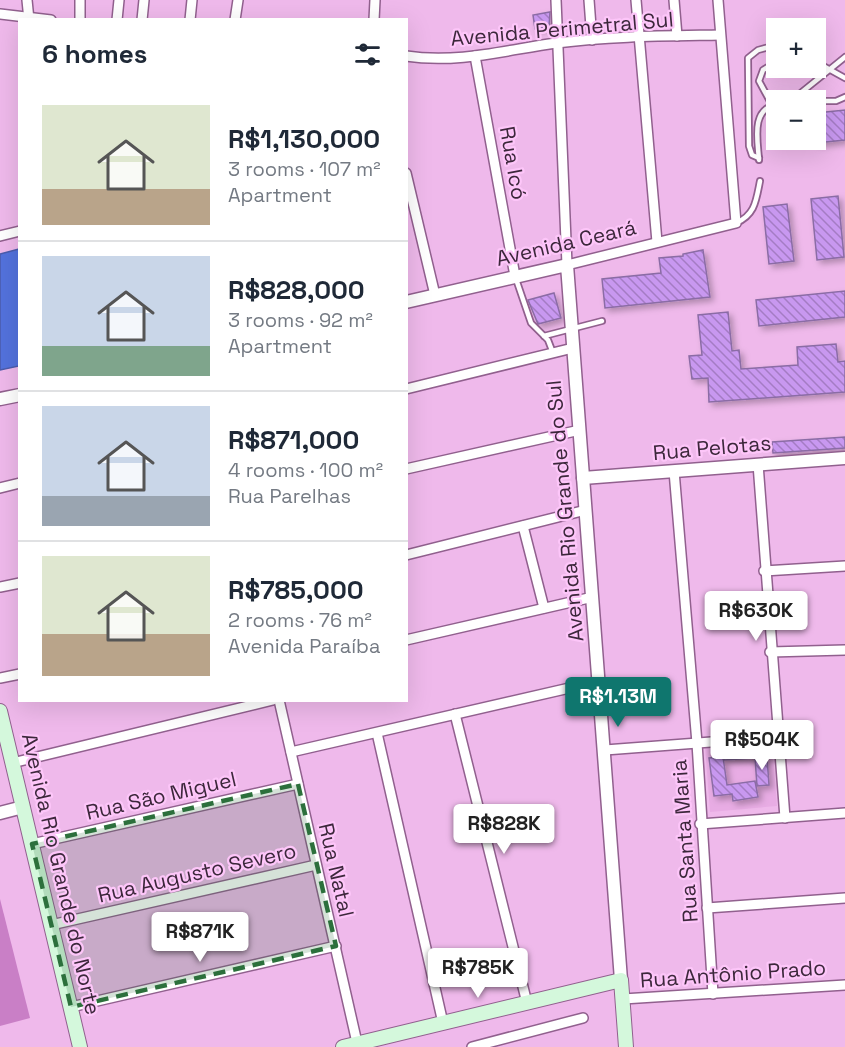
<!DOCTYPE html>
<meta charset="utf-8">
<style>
body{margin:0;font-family:"Space Grotesk",sans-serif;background:#f2f2f3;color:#1f2937;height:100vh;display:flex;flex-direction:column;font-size:22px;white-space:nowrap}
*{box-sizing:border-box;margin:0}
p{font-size:20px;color:#747a83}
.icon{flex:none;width:33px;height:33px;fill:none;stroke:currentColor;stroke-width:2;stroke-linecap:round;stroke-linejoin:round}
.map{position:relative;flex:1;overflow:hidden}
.drawer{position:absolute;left:18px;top:18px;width:390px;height:684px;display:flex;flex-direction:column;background:#fff;border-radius:0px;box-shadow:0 6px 24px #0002}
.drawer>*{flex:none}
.tools{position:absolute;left:766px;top:18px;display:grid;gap:12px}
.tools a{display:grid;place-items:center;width:60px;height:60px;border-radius:0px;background:#fff;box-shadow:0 6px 24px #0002;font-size:30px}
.price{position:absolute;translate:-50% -51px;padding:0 14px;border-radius:6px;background:#fff;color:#222;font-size:20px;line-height:39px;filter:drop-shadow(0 2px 3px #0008)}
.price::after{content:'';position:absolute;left:50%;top:36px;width:18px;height:14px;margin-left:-9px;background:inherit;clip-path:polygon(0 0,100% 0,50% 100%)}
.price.current{background:#0f766e;color:#fff}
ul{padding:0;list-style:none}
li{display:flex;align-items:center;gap:18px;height:150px;padding:0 24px}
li+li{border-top:2px solid #e0e1e3}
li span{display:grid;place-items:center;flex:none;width:168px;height:120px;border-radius:0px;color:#555}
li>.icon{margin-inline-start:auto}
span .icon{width:72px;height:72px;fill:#fffc;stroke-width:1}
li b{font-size:26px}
h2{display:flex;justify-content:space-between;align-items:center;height:72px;padding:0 24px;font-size:26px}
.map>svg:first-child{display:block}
</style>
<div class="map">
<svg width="845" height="1047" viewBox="0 0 845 1047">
<defs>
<pattern id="building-back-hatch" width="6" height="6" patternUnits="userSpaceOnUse" patternTransform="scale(1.5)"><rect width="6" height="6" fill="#c898f0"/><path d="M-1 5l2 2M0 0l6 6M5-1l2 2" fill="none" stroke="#a47cc4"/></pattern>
<filter id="shadow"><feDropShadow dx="3.5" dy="3.5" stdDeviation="3" flood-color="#0004"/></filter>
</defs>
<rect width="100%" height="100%" fill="#efb9eb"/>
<!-- built -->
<path fill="#e8ace4" d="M 772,741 L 777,806 L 710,812 L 705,747 Z"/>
<!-- pitch -->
<path fill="#c97fc6" d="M 0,899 L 30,1018 L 0,1026 Z"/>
<!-- water -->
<path fill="#5372dd" stroke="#4c5cac" stroke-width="1.5" d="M 19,249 L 19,366 L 0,370 L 0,254 Z"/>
<!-- building -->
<g fill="url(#building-back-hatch)" stroke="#8b6ca5" stroke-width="1.5" filter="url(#shadow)">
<path d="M 550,12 L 549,27 L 535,29 L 533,15 Z"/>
<path d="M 845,110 L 845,140 L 816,143 L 816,113 Z"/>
<path d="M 838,196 L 844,257 L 817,260 L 811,199 Z"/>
<path d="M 787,204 L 794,261 L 769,264 L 763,207 Z"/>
<path d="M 703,250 L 710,297 L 605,308 L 602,279 L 661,273 L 659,258 L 683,256 L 683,254 Z"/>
<path d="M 845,291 L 845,317 L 759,326 L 756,300 Z"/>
<path d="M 554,293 L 561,318 L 538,324 L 528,300 Z"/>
<path d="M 728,312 L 732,351 L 739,350 L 741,369 L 798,365 L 797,347 L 836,344 L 838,362 L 845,361 L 845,392 L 709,402 L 708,378 L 692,379 L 689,356 L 702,355 L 698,315 Z"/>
<path d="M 845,437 L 845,448 L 773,453 L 772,442 Z"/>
<path d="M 755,746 L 756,758 L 724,760 L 723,748 Z"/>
<path d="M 723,757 L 727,785 L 755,781 L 758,797 L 733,801 L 732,794 L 714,796 L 709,758 Z"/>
<path d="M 767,757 L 769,785 L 757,786 L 755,758 Z"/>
</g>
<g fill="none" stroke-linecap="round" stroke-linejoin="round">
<defs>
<g id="service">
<path d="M 816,62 L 845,78"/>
<path d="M 792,100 L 845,57"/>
<path d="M 816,101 L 836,101 L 845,97"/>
<path d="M 772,105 L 759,81 L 763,70 L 777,61"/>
<path d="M 759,158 L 752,155 L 749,146 L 748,58 L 758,50 L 777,45"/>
<path d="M 759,160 C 758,142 750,108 777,105"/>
<path d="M 736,223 C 755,215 756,201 760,181"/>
<path d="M 516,279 L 531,323 L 548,340 L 553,353"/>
<path d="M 544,336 L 602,321"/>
</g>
<g id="minor">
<path d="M 27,0 L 29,20"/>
<path d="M 556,0 L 567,265 L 736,223 L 718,0"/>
<path d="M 589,0 L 592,40"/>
<path d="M 636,0 L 657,242"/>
<path d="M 674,0 L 677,36"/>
<path d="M 0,14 L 51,20"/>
<path d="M 80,20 L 80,0"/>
<path d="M 117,20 L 119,0"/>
<path d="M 142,20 L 144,0"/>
<path d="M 190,20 L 192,0"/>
<path d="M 235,20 L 238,0"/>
<path d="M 374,20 L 375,0"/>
<path d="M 406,56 C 457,64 506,50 556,43 C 611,36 665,36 720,35"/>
<path d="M 475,56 L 515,276"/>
<path d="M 406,173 L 435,295"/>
<path d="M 0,236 L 20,231"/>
<path d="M 406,389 L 573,348"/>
<path d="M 758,464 L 785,818"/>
<path d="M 406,469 L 580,430"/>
<path d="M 674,471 L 697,743 L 713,994"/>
<path d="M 0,488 L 20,483"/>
<path d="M 523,526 L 544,608"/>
<path d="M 406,555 L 586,510"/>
<path d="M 764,571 L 845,566"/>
<path d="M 0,587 L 20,583"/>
<path d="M 406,640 L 593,597"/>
<path d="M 770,652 L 845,650"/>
<path d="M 0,678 L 20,674"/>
<path d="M 279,700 L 358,1047"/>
<path d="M 455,714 L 527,1003"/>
<path d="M 377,733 L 443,1023"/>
<path d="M 605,750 L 778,737"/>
<path d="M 291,752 L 600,681"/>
<path d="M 12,763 L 273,700"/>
<path d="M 700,824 L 845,813"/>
<path d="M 32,844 L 298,784"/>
<path d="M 707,908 L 845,898"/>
<path d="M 51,925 L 316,865"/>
<path d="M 623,999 L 845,985"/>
<path d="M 71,1007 L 336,946"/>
<path d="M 472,1047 L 583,1018"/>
</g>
<g id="tertiary">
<path d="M 406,302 L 567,265 L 621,980"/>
<path d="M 0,399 L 20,395"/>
<path d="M 583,478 L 845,458"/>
<path d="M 0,813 L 23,807"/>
</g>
<g id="secondary">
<path d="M 0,711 L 80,1047"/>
<path d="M 343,1047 L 621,980 L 626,1047"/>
</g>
</defs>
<!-- service casing -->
<use href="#service" stroke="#91608e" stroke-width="8"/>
<!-- minor casing -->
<use href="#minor" stroke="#91608e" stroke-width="12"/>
<!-- tertiary casing -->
<use href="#tertiary" stroke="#91608e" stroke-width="15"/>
<!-- secondary casing -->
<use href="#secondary" stroke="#91608e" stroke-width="16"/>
<!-- service -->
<use href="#service" stroke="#fff" stroke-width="4.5"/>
<!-- minor -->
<use href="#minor" stroke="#fff" stroke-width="9"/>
<!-- tertiary -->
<use href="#tertiary" stroke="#fff" stroke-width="12"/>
<!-- secondary -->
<use href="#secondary" stroke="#d4f8dc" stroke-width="14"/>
</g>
<!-- marked area -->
<path fill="#2c703c" fill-opacity="0.2" stroke="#2c703c" stroke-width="4.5" stroke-dasharray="12 8" stroke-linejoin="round" d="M 298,784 L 336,946 L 71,1007 L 32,844 Z"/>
<g text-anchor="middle" stroke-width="4.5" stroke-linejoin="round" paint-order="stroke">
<!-- street labels -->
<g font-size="21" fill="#3c273b" stroke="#fdc6f9">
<text transform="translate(562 29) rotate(-5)" y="7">Avenida Perimetral Sul</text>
<text transform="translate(513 163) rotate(80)" y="7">Rua Icó</text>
<text transform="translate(566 243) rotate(-13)" y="7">Avenida Ceará</text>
<text transform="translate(712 448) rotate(-5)" y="7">Rua Pelotas</text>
<text transform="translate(565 511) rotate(-95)" y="7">Avenida Rio Grande do Sul</text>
<text transform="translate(161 796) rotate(-13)" y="7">Rua São Miguel</text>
<text transform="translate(685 841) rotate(-94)" y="7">Rua Santa Maria</text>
<text transform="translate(336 870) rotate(77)" y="7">Rua Natal</text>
<text transform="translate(197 873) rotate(-13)" y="7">Rua Augusto Severo</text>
<text transform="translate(61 874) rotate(77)" y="7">Avenida Rio Grande do Norte</text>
<text transform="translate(733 974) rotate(-4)" y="7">Rua Antônio Prado</text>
</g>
</g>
</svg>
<div class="tools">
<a>+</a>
<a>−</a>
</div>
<b class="price" style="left:756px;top:642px">R$630K</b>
<b class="price current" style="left:618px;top:728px">R$1.13M</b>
<b class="price" style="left:762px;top:771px">R$504K</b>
<b class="price" style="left:504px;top:855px">R$828K</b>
<b class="price" style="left:200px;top:963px">R$871K</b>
<b class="price" style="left:478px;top:999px">R$785K</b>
<section class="drawer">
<h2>6 homes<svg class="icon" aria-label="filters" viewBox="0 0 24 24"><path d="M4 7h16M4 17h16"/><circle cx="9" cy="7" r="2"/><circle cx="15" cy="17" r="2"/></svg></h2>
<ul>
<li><span style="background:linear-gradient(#dfe7d0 70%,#b9a48a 0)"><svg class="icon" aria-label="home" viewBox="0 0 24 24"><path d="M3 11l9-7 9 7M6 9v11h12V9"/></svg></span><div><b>R$1,130,000</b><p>3 rooms · 107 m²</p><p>Apartment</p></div></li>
<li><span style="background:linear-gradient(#c9d6e8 75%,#7fa58c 0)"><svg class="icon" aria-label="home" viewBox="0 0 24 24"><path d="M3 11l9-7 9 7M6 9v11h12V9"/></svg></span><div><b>R$828,000</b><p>3 rooms · 92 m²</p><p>Apartment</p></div></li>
<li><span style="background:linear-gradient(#c9d6e8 75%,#9aa5b1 0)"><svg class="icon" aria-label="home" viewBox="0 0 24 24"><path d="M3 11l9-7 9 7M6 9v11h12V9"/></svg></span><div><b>R$871,000</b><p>4 rooms · 100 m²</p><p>Rua Parelhas</p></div></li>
<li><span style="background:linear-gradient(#dfe7d0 65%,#b9a48a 0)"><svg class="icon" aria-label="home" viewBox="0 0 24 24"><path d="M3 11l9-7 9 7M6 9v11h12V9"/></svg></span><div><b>R$785,000</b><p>2 rooms · 76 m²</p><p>Avenida Paraíba</p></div></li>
</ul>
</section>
</div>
